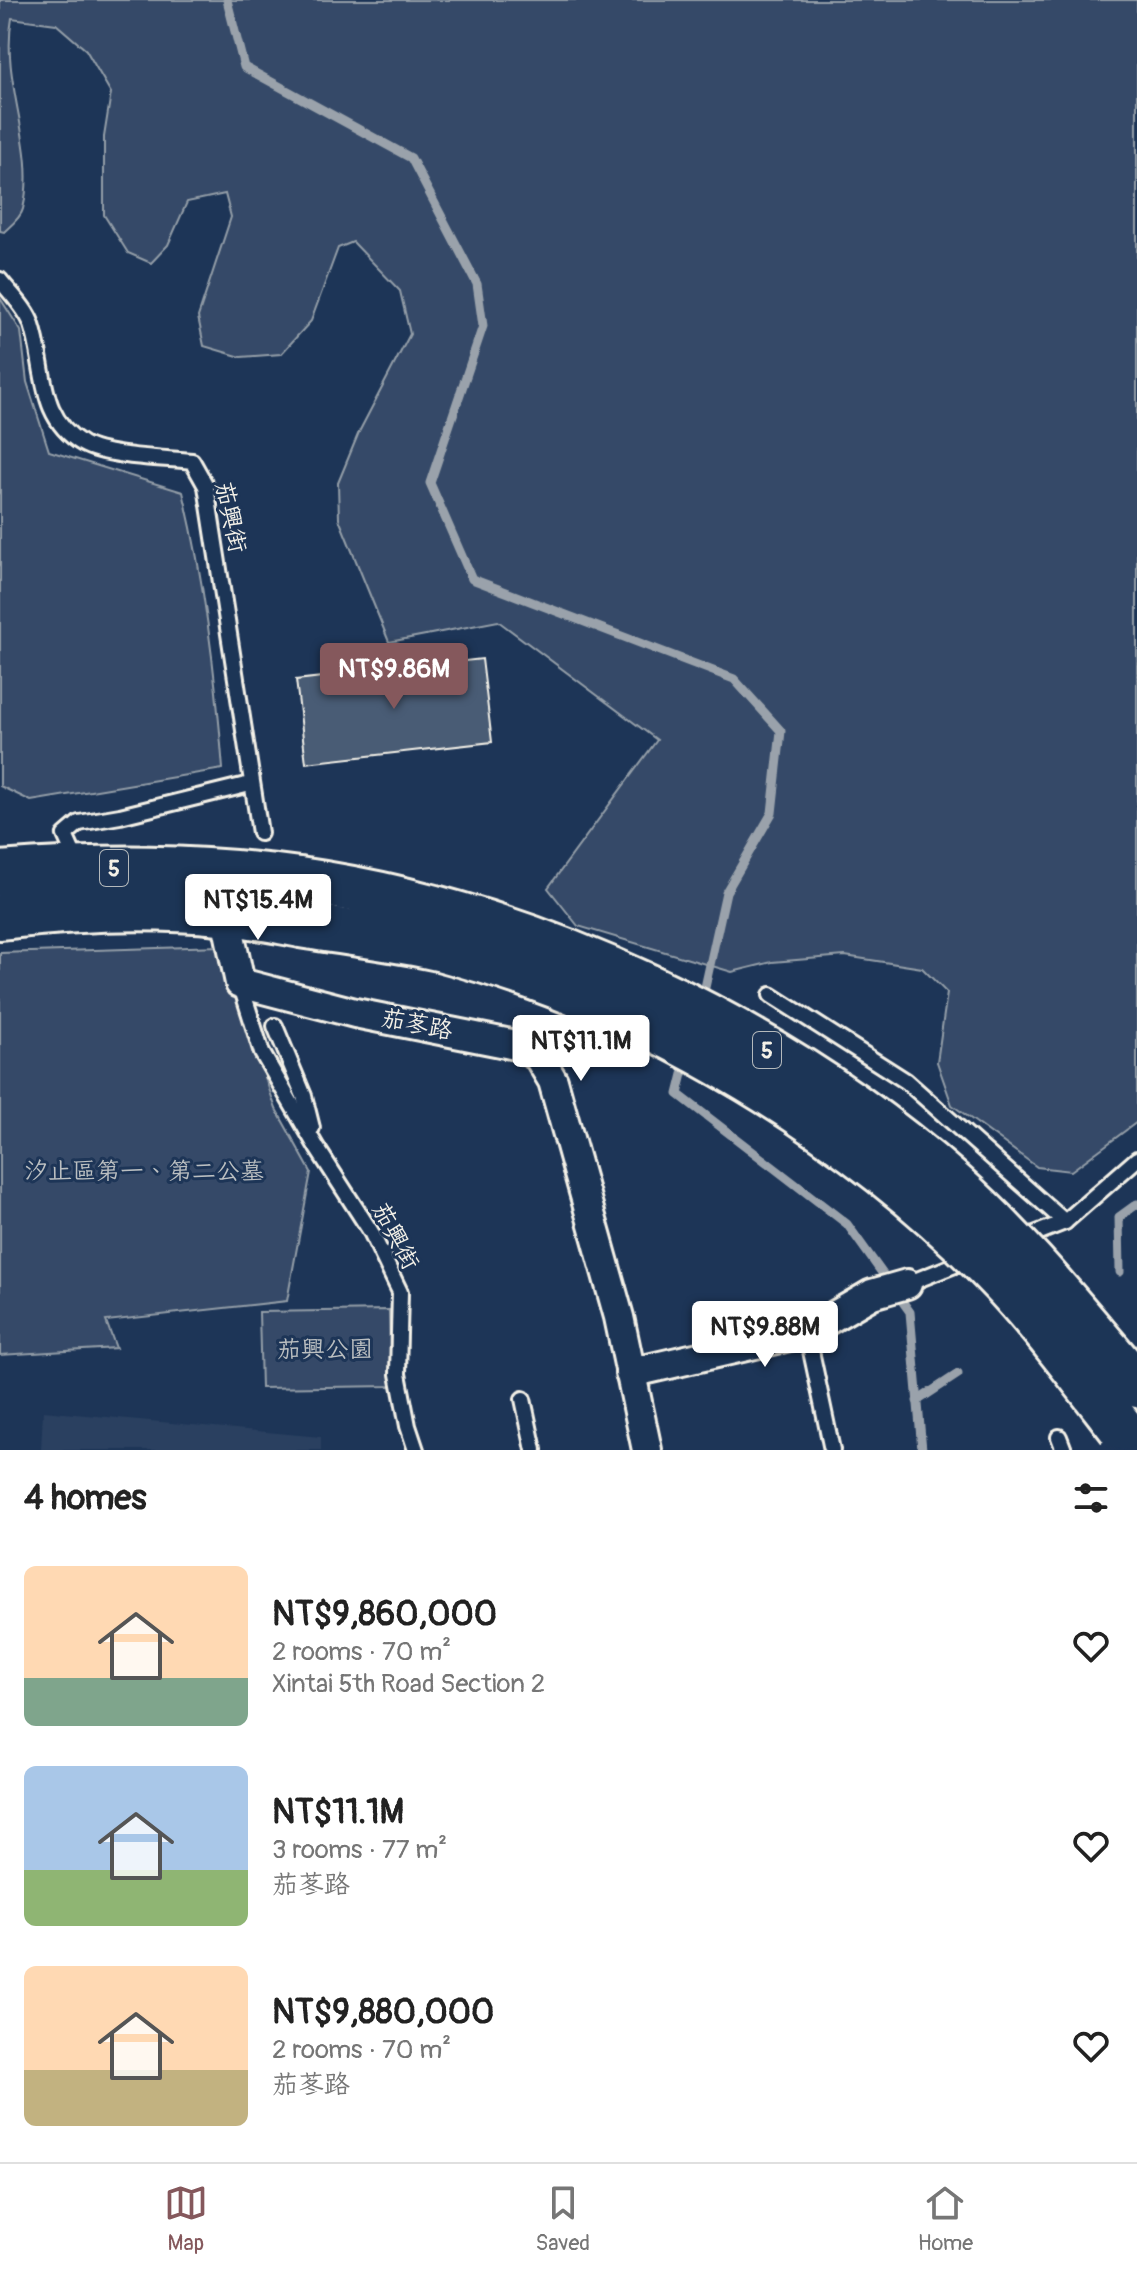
<!DOCTYPE html>
<meta charset="utf-8">
<style>
body{margin:0;font-family:Pangolin,"LXGW WenKai TC",sans-serif;background:#f2f2f2;color:#222;height:100vh;display:flex;flex-direction:column;font-size:30px;white-space:nowrap}
*{box-sizing:border-box;margin:0}
p{font-size:26px;color:#767676}
.icon{flex:none;width:44px;height:44px;fill:none;stroke:currentColor;stroke-width:2;stroke-linecap:round;stroke-linejoin:round}
.map{position:relative;height:1450px;overflow:hidden}
.drawer{display:flex;flex-direction:column;background:#fff;flex:1}
.drawer>*{flex:none}
.price{position:absolute;translate:-50% -68px;padding:0 18px;border-radius:8px;background:#fff;color:#222;font-size:26px;line-height:52px;filter:drop-shadow(0 2px 4px #0008)}
.price::after{content:'';position:absolute;left:50%;top:48px;width:24px;height:18px;margin-left:-12px;background:inherit;clip-path:polygon(0 0,100% 0,50% 100%)}
.price.on{background:#85585c;color:#fff}
ul{padding:0;list-style:none}
li{display:flex;align-items:center;gap:24px;height:200px;padding:0 24px}
li span{display:grid;place-items:center;flex:none;width:224px;height:160px;border-radius:12px;color:#555}
li>.icon{margin-inline-start:auto}
span .icon{width:96px;height:96px;fill:#fffc;stroke-width:1}
li b{font-size:34px}
h2{display:flex;justify-content:space-between;align-items:center;height:96px;padding:0 24px;font-size:34px}
.tab-bar{display:flex;justify-content:space-around;align-items:center;height:112px;border-top:2px solid #e0e0e0;background:#fff;font-size:22px;color:#767676}
.tab-bar a{display:grid;justify-items:center;gap:4px}
.tab-bar .on{color:#85585c}
.map>svg:first-child{display:block}
</style>
<div class="map">
<svg width="1137" height="1450" viewBox="0 0 1137 1450">
<rect width="100%" height="100%" fill="#1d3557"/>
<filter id="ink" filterUnits="userSpaceOnUse"><feTurbulence type="fractalNoise" baseFrequency=".0125" numOctaves="2"/><feDisplacementMap in="SourceGraphic" scale="16" xChannelSelector="R" yChannelSelector="G"/><feConvolveMatrix kernelMatrix="1 2 1 2 8 2 1 2 1" color-interpolation-filters="sRGB"/></filter>
<g filter="url(#ink)">
<!-- built -->
<path fill="#2a4060" d="M 43,1411 L 321,1437 L 321,1450 L 41,1450 Z"/>
<!-- green -->
<g fill="#354a67" stroke="#949ea8" stroke-width="2">
<path d="M 0,0 L 1137,0 L 1137,1122 L 1071,1171 L 1037,1167 L 952,1105 L 937,1062 L 947,993 L 922,968 L 845,956 L 772,962 L 732,972 L 578,926 L 548,888 L 657,740 L 498,621 L 389,642 L 339,519 L 338,483 L 359,432 L 410,334 L 400,291 L 353,242 L 338,248 L 311,321 L 281,354 L 241,357 L 204,346 L 198,317 L 231,217 L 225,194 L 187,202 L 168,245 L 151,263 L 128,253 L 104,215 L 104,137 L 111,93 L 86,50 L 56,24 L 12,18 C 0,82 38,148 23,209 C 21,218 10,226 4,232 L 0,231 Z"/>
<path d="M 0,298 L 21,331 L 27,382 L 49,451 L 183,492 C 205,583 216,676 223,769 L 31,801 L 0,786 Z"/>
<path d="M 220,946 L 276,1109 L 311,1172 L 287,1301 L 106,1321 L 116,1348 L 0,1355 L 0,953 Z"/>
<path d="M 389,1310 L 391,1386 L 261,1388 L 259,1312 Z"/>
</g>
<g fill="none" stroke-linecap="round" stroke-linejoin="round">
<!-- stream -->
<g stroke="#9aa2ab" stroke-width="9">
<path d="M 227,0 L 244,67 L 411,158 L 477,284 L 483,326 L 430,483 L 472,579 L 734,679 L 781,731 L 772,813 L 726,892 L 702,1001"/>
<path d="M 687,1058 L 678,1094 L 847,1224 L 910,1312 L 922,1450"/>
<path d="M 1120,1272 L 1119,1217 L 1137,1204"/>
<path d="M 917,1401 L 958,1374"/>
</g>
</g>
<!-- building -->
<path fill="#485b74" stroke="#f4f1e8" stroke-width="2" d="M 482,659 L 492,742 L 306,763 L 296,680 Z"/>
<g fill="none" stroke-linecap="round" stroke-linejoin="round">
<defs>
<g id="service">
<path d="M 0,280 C 10,293 27,309 32,325 C 46,367 37,417 83,444 C 106,457 164,458 192,461 L 206,486 L 260,833"/>
<path d="M 78,864 L 65,835 L 79,823 L 120,816 L 250,784"/>
<path d="M 240,983 L 262,1053 L 317,1148 L 371,1232 L 400,1292 L 398,1374 L 408,1426 L 416,1450"/>
<path d="M 771,995 L 906,1081 L 1065,1222"/>
<path d="M 275,1026 L 304,1096 L 312,1128"/>
<path d="M 1019,1240 L 1065,1222 L 1137,1159"/>
<path d="M 907,1284 L 970,1259"/>
<path d="M 807,1332 L 832,1450"/>
<path d="M 523,1399 L 534,1450"/>
<path d="M 1059,1437 L 1064,1450"/>
</g>
<g id="minor">
<path d="M 226,899 L 225,912 L 240,983 L 355,1013 L 516,1045 L 538,1056 L 553,1081 L 619,1317 L 647,1450"/>
<path d="M 630,1373 L 807,1332 L 872,1294 L 907,1284"/>
</g>
<g id="primary">
<path d="M 0,874 C 104,866 196,866 299,880"/>
<path d="M 0,917 C 73,908 148,905 221,912 C 248,914 274,920 301,925"/>
</g>
</defs>
<!-- service casing -->
<use href="#service" stroke="#f4f1e8" stroke-width="20"/>
<!-- minor casing -->
<use href="#minor" stroke="#f4f1e8" stroke-width="34"/>
<!-- primary casing -->
<use href="#primary" stroke="#f4f1e8" stroke-width="50"/>
<!-- service -->
<use href="#service" stroke="#1d3557" stroke-width="14"/>
<!-- minor -->
<use href="#minor" stroke="#1d3557" stroke-width="28"/>
<!-- primary -->
<use href="#primary" stroke="#1d3557" stroke-width="44"/>
<defs>
<g id="primary-bridge">
<path d="M 299,880 C 531,913 778,1029 953,1184 C 1021,1244 1078,1316 1137,1385"/>
<path d="M 301,925 C 348,933 397,938 443,949 C 649,1003 862,1132 1007,1287 C 1048,1332 1084,1380 1121,1428"/>
</g>
</defs>
<!-- primary-bridge casing -->
<use href="#primary-bridge" stroke="#f4f1e8" stroke-width="50" stroke-linecap="butt"/>
<!-- primary-bridge -->
<use href="#primary-bridge" stroke="#1d3557" stroke-width="44"/>
</g>
</g>
<g text-anchor="middle" stroke-width="6" stroke-linejoin="round" paint-order="stroke">
<!-- shield labels -->
<g fill="#1d3557" stroke="#b4b9bc" stroke-width="2">
<rect x="100" y="850" width="28" height="36" rx="6"/>
<rect x="753" y="1032" width="28" height="36" rx="6"/>
</g>
<g font-size="22" font-weight="bold" fill="#f4f1e8">
<text x="114" y="876">5</text>
<text x="767" y="1058">5</text>
</g>
<!-- street labels -->
<g font-size="24" fill="#f4f1e8" stroke="#1d3557">
<text transform="translate(231 517) rotate(78)" y="8">茄興街</text>
<text transform="translate(417 1024) rotate(11)" y="8">茄苳路</text>
<text transform="translate(396 1236) rotate(62)" y="8">茄興街</text>
</g>
<!-- park labels -->
<g font-size="24" fill="#bbbfc1" stroke="#1d3557">
<text x="144" y="1179">汐止區第一、第二公墓</text>
<text x="325" y="1357">茄興公園</text>
</g>
</g>
</svg>
<b class="price on" style="left:394px;top:711px">NT$9.86M</b>
<b class="price" style="left:258px;top:942px">NT$15.4M</b>
<b class="price" style="left:581px;top:1083px">NT$11.1M</b>
<b class="price" style="left:765px;top:1369px">NT$9.88M</b>
</div>
<section class="drawer">
<h2>4 homes<svg class="icon" aria-label="filters" viewBox="0 0 24 24"><path d="M4 7h16M4 17h16"/><circle cx="9" cy="7" r="2"/><circle cx="15" cy="17" r="2"/></svg></h2>
<ul>
<li><span style="background:linear-gradient(#ffd9b3 70%,#7fa58c 0)"><svg class="icon" aria-label="home" viewBox="0 0 24 24"><path d="M3 11l9-7 9 7M6 9v11h12V9"/></svg></span><div><b>NT$9,860,000</b><p>2 rooms · 70 m²</p><p>Xintai 5th Road Section 2</p></div><svg class="icon" aria-label="heart" viewBox="0 0 24 24"><path d="M12 20l-8-8c-3-5 5-10 8-4 3-6 11-1 8 4z"/></svg></li>
<li><span style="background:linear-gradient(#a9c7e8 65%,#8fb573 0)"><svg class="icon" aria-label="home" viewBox="0 0 24 24"><path d="M3 11l9-7 9 7M6 9v11h12V9"/></svg></span><div><b>NT$11.1M</b><p>3 rooms · 77 m²</p><p>茄苳路</p></div><svg class="icon" aria-label="heart" viewBox="0 0 24 24"><path d="M12 20l-8-8c-3-5 5-10 8-4 3-6 11-1 8 4z"/></svg></li>
<li><span style="background:linear-gradient(#ffd9b3 65%,#c2b280 0)"><svg class="icon" aria-label="home" viewBox="0 0 24 24"><path d="M3 11l9-7 9 7M6 9v11h12V9"/></svg></span><div><b>NT$9,880,000</b><p>2 rooms · 70 m²</p><p>茄苳路</p></div><svg class="icon" aria-label="heart" viewBox="0 0 24 24"><path d="M12 20l-8-8c-3-5 5-10 8-4 3-6 11-1 8 4z"/></svg></li>
</ul>
</section>
<nav class="tab-bar">
<a class="on"><svg class="icon" aria-label="map" viewBox="0 0 24 24"><path d="M3 6l6-2 6 2 6-2v14l-6 2-6-2-6 2zM9 4v14M15 6v14"/></svg>Map</a>
<a><svg class="icon" aria-label="saved" viewBox="0 0 24 24"><path d="M7 4h10v16l-5-4-5 4z"/></svg>Saved</a>
<a><svg class="icon" aria-label="home" viewBox="0 0 24 24"><path d="M3 11l9-7 9 7M6 9v11h12V9"/></svg>Home</a>
</nav>
